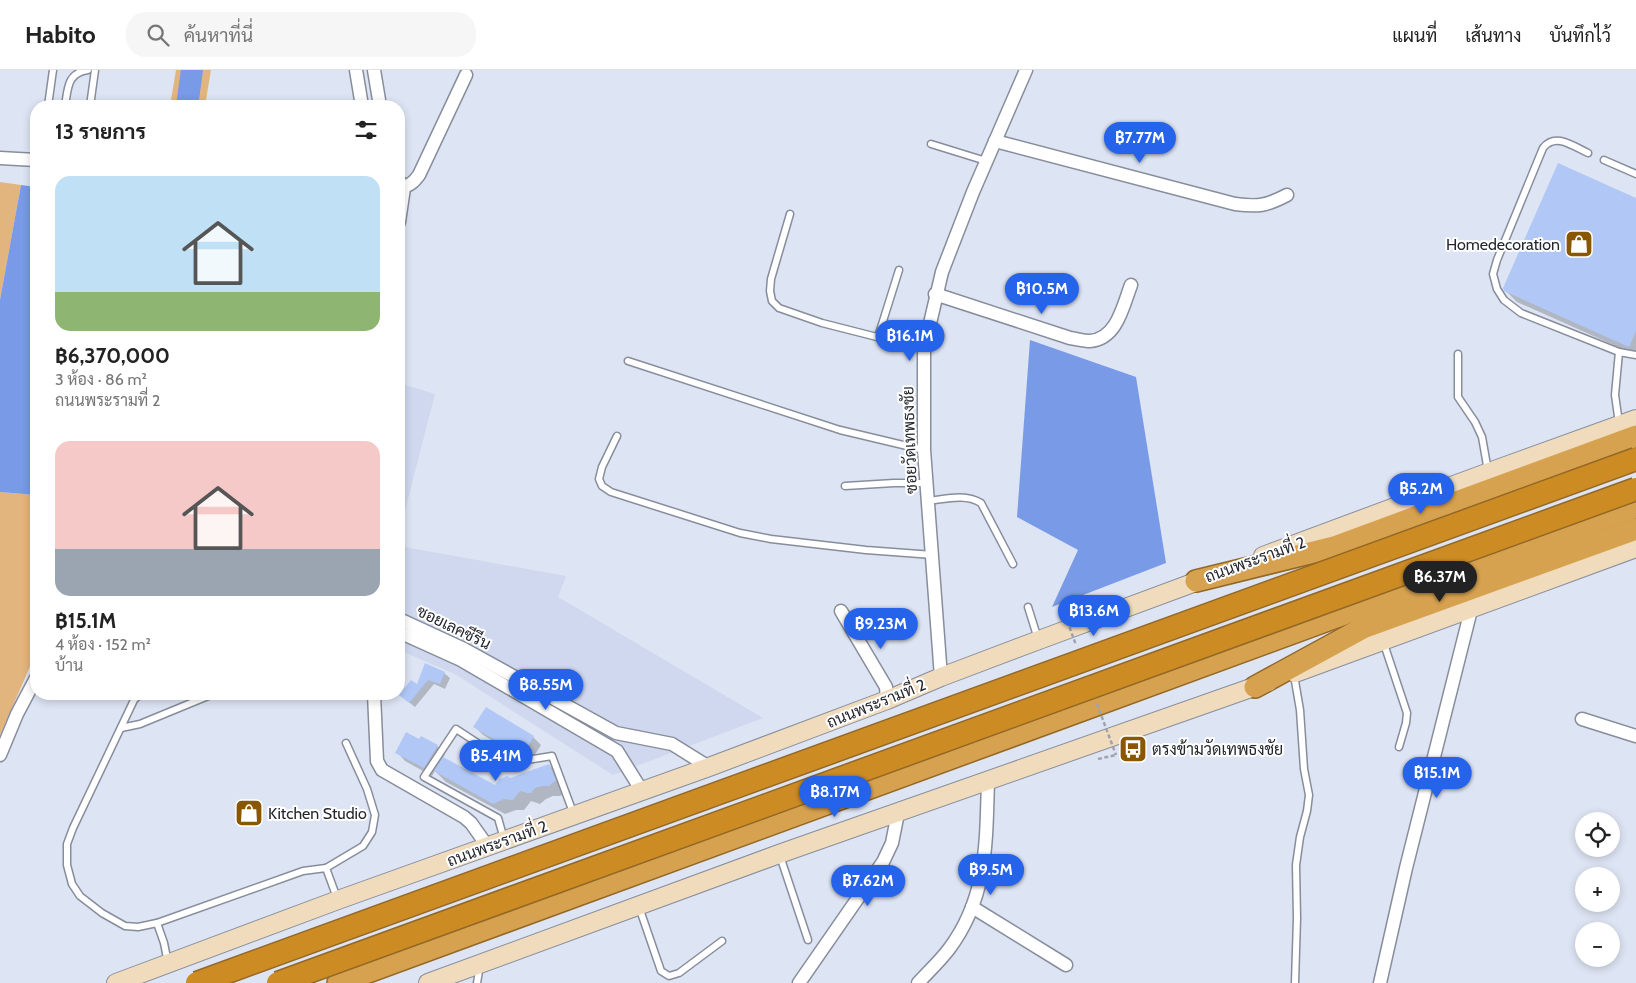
<!DOCTYPE html>
<html lang="th">
<meta charset="utf-8">
<style>
body{margin:0;font-family:Cabin,Sarabun,sans-serif;background:#f6f6f6;color:#222;height:100vh;display:flex;flex-direction:column;font-size:19px;white-space:nowrap}
*{box-sizing:border-box;margin:0}
p{font-size:16px;color:#767676}
.icon{flex:none;width:28px;height:28px;fill:none;stroke:currentColor;stroke-width:2;stroke-linecap:round;stroke-linejoin:round}
.map{position:relative;flex:1;overflow:hidden}
.side{position:absolute;left:30px;top:30px;width:375px;height:600px;display:flex;flex-direction:column;background:#fff;border-radius:20px;box-shadow:0 2px 8px #0003}
.side>*{flex:none}
.tools{position:absolute;left:1575px;top:742px;display:grid;gap:10px}
.tools a{display:grid;place-items:center;width:45px;height:45px;border-radius:50%;background:#fff;box-shadow:0 2px 8px #0003;font-size:25px}
.price{position:absolute;translate:-50% -42px;padding:0 11px;border-radius:18px;background:#2563eb;color:#fff;font-size:16px;line-height:32px;filter:drop-shadow(0 1px 2px #0008)}
.price::after{content:'';position:absolute;left:50%;top:30px;width:15px;height:11px;margin-left:-8px;background:inherit;clip-path:polygon(0 0,100% 0,50% 100%)}
.price.current{background:#222;color:#fff}
ul{padding:0;list-style:none}
li{display:grid;align-content:center;gap:10px;height:265px;padding:0 25px}
li span{display:grid;place-items:center;height:155px;border-radius:15px;color:#555}
li>.icon{margin-inline-start:auto}
span .icon{width:90px;height:90px;fill:#fffc;stroke-width:1}
li b{font-size:21px}
h2{display:flex;justify-content:space-between;align-items:center;height:60px;padding:0 25px;font-size:21px}
header{display:flex;align-items:center;gap:30px;box-sizing:border-box;height:70px;padding:0 25px;background:#fff;border-bottom:1px solid #e0e0e0}
header strong{font-size:24px}
nav{display:flex;gap:28px;margin-inline-start:auto;font-size:18px}
.search{width:350px;height:45px;background:#f6f6f6;display:flex;align-items:center;gap:12px;box-sizing:border-box;padding:0 18px;border-radius:20px;color:#767676;font-size:19px}
.map>svg:first-child{display:block}
</style>
<header>
<strong>Habito</strong>
<div class="search"><svg class="icon" aria-label="search" viewBox="0 0 24 24"><circle cx="10" cy="10" r="6"/><path d="M15 15l6 6"/></svg>ค้นหาที่นี่</div>
<nav><a>แผนที่</a><a>เส้นทาง</a><a>บันทึกไว้</a></nav>
</header>
<div class="map">
<svg width="1636" height="913" viewBox="0 0 1636 913">
<rect width="100%" height="100%" fill="#dde4f3"/>
<!-- built -->
<g fill="#cfd8ee">
<path d="M 399,313 L 435,324 L 399,464 Z"/>
<path d="M 399,476 L 566,506 L 558,527 L 763,648 L 613,705 L 455,604 L 399,580 Z"/>
</g>
<!-- green -->
<g fill="#e3b57e">
<path d="M 176,0 L 211,0 L 205,36 L 170,36 Z"/>
<path d="M 0,112 L 21,115 L 0,230 Z"/>
<path d="M 0,422 L 36,425 L 36,583 L 0,665 Z"/>
</g>
<!-- water -->
<g fill="#789ae7">
<path d="M 21,115 L 36,117 L 36,425 L 0,422 L 0,230 Z"/>
<path d="M 1030,270 L 1136,307 L 1166,493 L 1052,537 L 1078,480 L 1017,447 Z"/>
</g>
<!-- shadow -->
<g fill="#0003">
<path d="M 1636,129 L 1636,285 L 1517,232 L 1505,220 Z"/>
<path d="M 426,595 L 444,603 L 450,608 L 445,619 L 434,614 L 415,637 L 406,630 L 418,616 Z"/>
<path d="M 475,657 L 533,667 L 541,675 L 530,693 L 483,665 Z"/>
<path d="M 419,671 L 437,676 L 445,684 L 443,688 L 495,717 L 549,695 L 560,706 L 566,722 L 560,726 L 553,726 L 546,729 L 540,734 L 531,731 L 524,740 L 516,740 L 505,744 L 446,712 L 435,701 L 432,706 L 405,691 L 397,682 Z"/>
</g>
<g fill="none" stroke-linecap="round" stroke-linejoin="round">
<!-- river -->
<path stroke="#789ae7" stroke-width="22" d="M 187,36 L 192,0"/>
</g>
<!-- building -->
<g fill="#b1c8f7">
<path d="M 1558,93 L 1636,128 L 1636,261 L 1629,277 L 1504,221 L 1503,218 Z"/>
<path d="M 425,593 L 445,602 L 440,614 L 428,610 L 409,633 L 399,625 L 411,610 L 417,614 Z"/>
<path d="M 486,637 L 534,666 L 522,686 L 473,657 Z"/>
<path d="M 406,662 L 419,669 L 421,666 L 438,675 L 424,698 L 395,683 Z"/>
<path d="M 443,687 L 495,715 L 500,709 L 507,706 L 510,708 L 549,694 L 556,710 L 549,716 L 542,716 L 535,718 L 531,723 L 527,723 L 520,721 L 513,730 L 504,729 L 493,734 L 434,701 Z"/>
</g>
<g fill="none" stroke-linecap="round" stroke-linejoin="round">
<defs>
<g id="service">
<path d="M 48,36 L 53,0"/>
<path d="M 65,36 C 68,18 67,3 88,0"/>
<path d="M 90,36 L 95,0"/>
<path d="M 931,74 L 986,91"/>
<path d="M 1588,83 C 1573,76 1555,62 1543,78 L 1497,190 L 1493,204 L 1497,219 L 1504,230 L 1521,243 L 1619,282"/>
<path d="M 1604,90 L 1636,104"/>
<path d="M 790,144 L 771,209 L 770,221 L 772,231 L 779,238 L 822,253 L 924,279"/>
<path d="M 878,267 L 899,200"/>
<path d="M 1458,284 L 1458,327 L 1475,352 L 1482,367 L 1488,401"/>
<path d="M 628,291 L 840,360 L 924,380"/>
<path d="M 1619,353 L 1615,325 L 1619,282 L 1636,285"/>
<path d="M 617,366 L 602,397 L 599,409 L 602,416 L 611,422 L 740,463 L 771,469 L 866,480 L 933,485"/>
<path d="M 845,416 L 894,413 L 926,413"/>
<path d="M 928,431 C 945,429 966,423 981,433 L 1013,494"/>
<path d="M 1028,537 L 1038,569"/>
<path d="M 1383,571 L 1407,643 L 1406,653 L 1399,677"/>
<path d="M 1294,605 L 1300,640 L 1304,699 L 1309,725 L 1307,741 L 1300,767 L 1296,795 L 1297,848 L 1295,913"/>
<path d="M 140,624 L 134,630 L 73,758 L 67,774 L 67,795 L 72,814 L 80,826 L 102,843 L 125,856 L 138,857 L 157,853"/>
<path d="M 121,658 L 140,654 L 213,624"/>
<path d="M 504,769 L 498,748 L 424,707 L 456,659 L 508,693 L 552,686 L 574,745"/>
<path d="M 780,786 L 808,870"/>
<path d="M 326,798 L 363,776 L 372,762 L 375,745 L 367,719 L 346,673"/>
<path d="M 639,837 L 661,901 L 669,906 L 679,903 L 722,871"/>
<path d="M 168,893 L 164,873 L 157,853 L 303,801 L 326,798 L 337,828"/>
<path d="M 477,913 L 480,895"/>
</g>
<g id="minor">
<path d="M 356,0 L 362,36"/>
<path d="M 374,0 L 380,36"/>
<path d="M 995,71 L 1235,134 C 1258,137 1266,136 1287,125"/>
<path d="M 0,88 L 36,90"/>
<path d="M 399,117 C 407,118 414,112 419,105 L 466,5"/>
<path d="M 399,152 L 404,118 L 400,112"/>
<path d="M 935,224 L 1070,268 C 1077,269 1084,271 1090,271 C 1117,269 1123,236 1131,215"/>
<path d="M 841,541 L 886,617 L 887,630"/>
<path d="M 399,549 L 464,579 L 616,663 L 672,674 L 709,697"/>
<path d="M 399,562 L 461,590 L 617,681 L 642,721"/>
<path d="M 941,607 L 924,380 L 924,279 L 942,202 L 973,122 L 1026,0"/>
<path d="M 374,624 L 377,691 L 382,700 L 464,747 L 471,753 L 488,777"/>
<path d="M 1582,649 L 1636,666"/>
<path d="M 0,685 L 17,644 L 36,608"/>
<path d="M 972,837 L 1066,895"/>
<path d="M 799,913 L 883,792 L 892,773 L 898,743"/>
<path d="M 918,913 C 928,902 940,891 949,879 C 988,827 986,772 988,710"/>
<path d="M 1380,913 L 1406,798 L 1471,540"/>
</g>
<g id="secondary">
<path d="M 1263,486 L 1489,402 L 1636,349"/>
<path d="M 1295,603 L 1636,478"/>
<path d="M 116,913 L 338,830 L 709,697 L 887,630 L 941,607 L 1039,570 L 1209,507"/>
<path d="M 428,913 L 779,784 L 1268,612"/>
</g>
<g id="trunk">
<path d="M 1196,511 L 1334,477 L 1636,366"/>
<path d="M 1255,617 L 1363,558 L 1636,459"/>
<path d="M 338,913 L 1636,437"/>
</g>
</defs>
<!-- service casing -->
<use href="#service" stroke="#878d9b" stroke-width="9"/>
<!-- minor casing -->
<use href="#minor" stroke="#878d9b" stroke-width="15"/>
<!-- secondary casing -->
<use href="#secondary" stroke="#878d9b" stroke-width="20"/>
<!-- trunk casing -->
<use href="#trunk" stroke="#926827" stroke-width="24"/>
<!-- path -->
<path stroke="#9ea3af" stroke-width="2.5" stroke-dasharray="4 2.5" stroke-linecap="butt" d="M 1098,689 L 1116,685"/>
<!-- service -->
<use href="#service" stroke="#fff" stroke-width="6"/>
<!-- minor -->
<use href="#minor" stroke="#fff" stroke-width="12"/>
<!-- secondary -->
<use href="#secondary" stroke="#f0dcbd" stroke-width="18"/>
<!-- trunk -->
<use href="#trunk" stroke="#d7a250" stroke-width="21"/>
<defs>
<g id="motorway-bridge">
<path d="M 197,913 L 1636,389"/>
<path d="M 278,913 L 1636,419"/>
</g>
</defs>
<!-- motorway-bridge casing -->
<use href="#motorway-bridge" stroke="#926827" stroke-width="25" stroke-linecap="butt"/>
<!-- path-bridge -->
<g stroke="#9ea3af" stroke-width="2.5" stroke-dasharray="4 2.5" stroke-linecap="butt">
<path d="M 1065,545 L 1076,575"/>
<path d="M 1097,634 L 1116,685"/>
</g>
<!-- motorway-bridge -->
<use href="#motorway-bridge" stroke="#cd8b24" stroke-width="22"/>
</g>
<!-- icons -->
<defs>
<symbol id="shop-square" viewBox="-11 -11 22 22"><rect x="-9" y="-9" width="18" height="18" rx="4" fill="#895700" stroke="#fff"/><path d="M-5-2.5h2.3a2.7 3.5 0 0 1 5.4 0H5L5.5 6h-11ZM-1.5-2.5h3a1.5 2.3 0 0 0-3 0Z" fill="#fff"/></symbol>
<symbol id="bus-square" viewBox="-11 -11 22 22"><rect x="-9" y="-9" width="18" height="18" rx="4" fill="#895700" stroke="#fff"/><path d="M-5-6H5V4H4V6H2V4H-2V6H-4V4H-5ZM-3.5-4V0h7V-4ZM-3.5 1.2v1.5H-2V1.2ZM2 1.2v1.5H3.5V1.2Z" fill="#fff"/></symbol>
</defs>
<g fill-rule="evenodd">
<use href="#shop-square" x="1563" y="158" width="32" height="32"/>
<use href="#bus-square" x="1117" y="663" width="32" height="32"/>
<use href="#shop-square" x="233" y="727" width="32" height="32"/>
</g>
<g text-anchor="middle" stroke-width="4" stroke-linejoin="round" paint-order="stroke">
<!-- poi labels -->
<g font-size="16" fill="#25272d" stroke="#fff" text-anchor="start">
<text x="1560" y="180" text-anchor="end">Homedecoration</text>
<text x="1152" y="685">ตรงข้ามวัดเทพธงชัย</text>
<text x="268" y="749">Kitchen Studio</text>
</g>
<!-- street labels -->
<g font-size="16" fill="#25272d" stroke="#fff">
<text transform="translate(909 370) rotate(-92)" y="6">ซอยวัดเทพธงชัย</text>
<text transform="translate(1255 489) rotate(-20)" y="6">ถนนพระรามที่ 2</text>
<text transform="translate(454 557) rotate(26)" y="6">ซอยเลคซีรีน</text>
<text transform="translate(876 633) rotate(-22)" y="6">ถนนพระรามที่ 2</text>
<text transform="translate(497 773) rotate(-20)" y="6">ถนนพระรามที่ 2</text>
</g>
</g>
</svg>
<div class="tools">
<a><svg class="icon" aria-label="locate" viewBox="0 0 24 24"><circle cx="12" cy="12" r="6"/><path d="M12 2v4M12 18v4M2 12h4M18 12h4"/></svg></a>
<a>+</a>
<a>−</a>
</div>
<b class="price" style="left:1140px;top:94px">฿7.77M</b>
<b class="price" style="left:1042px;top:245px">฿10.5M</b>
<b class="price" style="left:910px;top:292px">฿16.1M</b>
<b class="price" style="left:1421px;top:445px">฿5.2M</b>
<b class="price current" style="left:1440px;top:533px">฿6.37M</b>
<b class="price" style="left:1094px;top:567px">฿13.6M</b>
<b class="price" style="left:881px;top:580px">฿9.23M</b>
<b class="price" style="left:546px;top:641px">฿8.55M</b>
<b class="price" style="left:496px;top:712px">฿5.41M</b>
<b class="price" style="left:1437px;top:729px">฿15.1M</b>
<b class="price" style="left:835px;top:748px">฿8.17M</b>
<b class="price" style="left:991px;top:826px">฿9.5M</b>
<b class="price" style="left:868px;top:837px">฿7.62M</b>
<section class="side">
<h2>13 รายการ<svg class="icon" aria-label="filters" viewBox="0 0 24 24"><path d="M4 7h16M4 17h16"/><circle cx="9" cy="7" r="2"/><circle cx="15" cy="17" r="2"/></svg></h2>
<ul>
<li><span style="background:linear-gradient(#bfe0f5 75%,#8fb573 0)"><svg class="icon" aria-label="home" viewBox="0 0 24 24"><path d="M3 11l9-7 9 7M6 9v11h12V9"/></svg></span><div><b>฿6,370,000</b><p>3 ห้อง · 86 m²</p><p>ถนนพระรามที่ 2</p></div></li>
<li><span style="background:linear-gradient(#f6c9c9 70%,#9aa5b1 0)"><svg class="icon" aria-label="home" viewBox="0 0 24 24"><path d="M3 11l9-7 9 7M6 9v11h12V9"/></svg></span><div><b>฿15.1M</b><p>4 ห้อง · 152 m²</p><p>บ้าน</p></div></li>
</ul>
</section>
</div>
